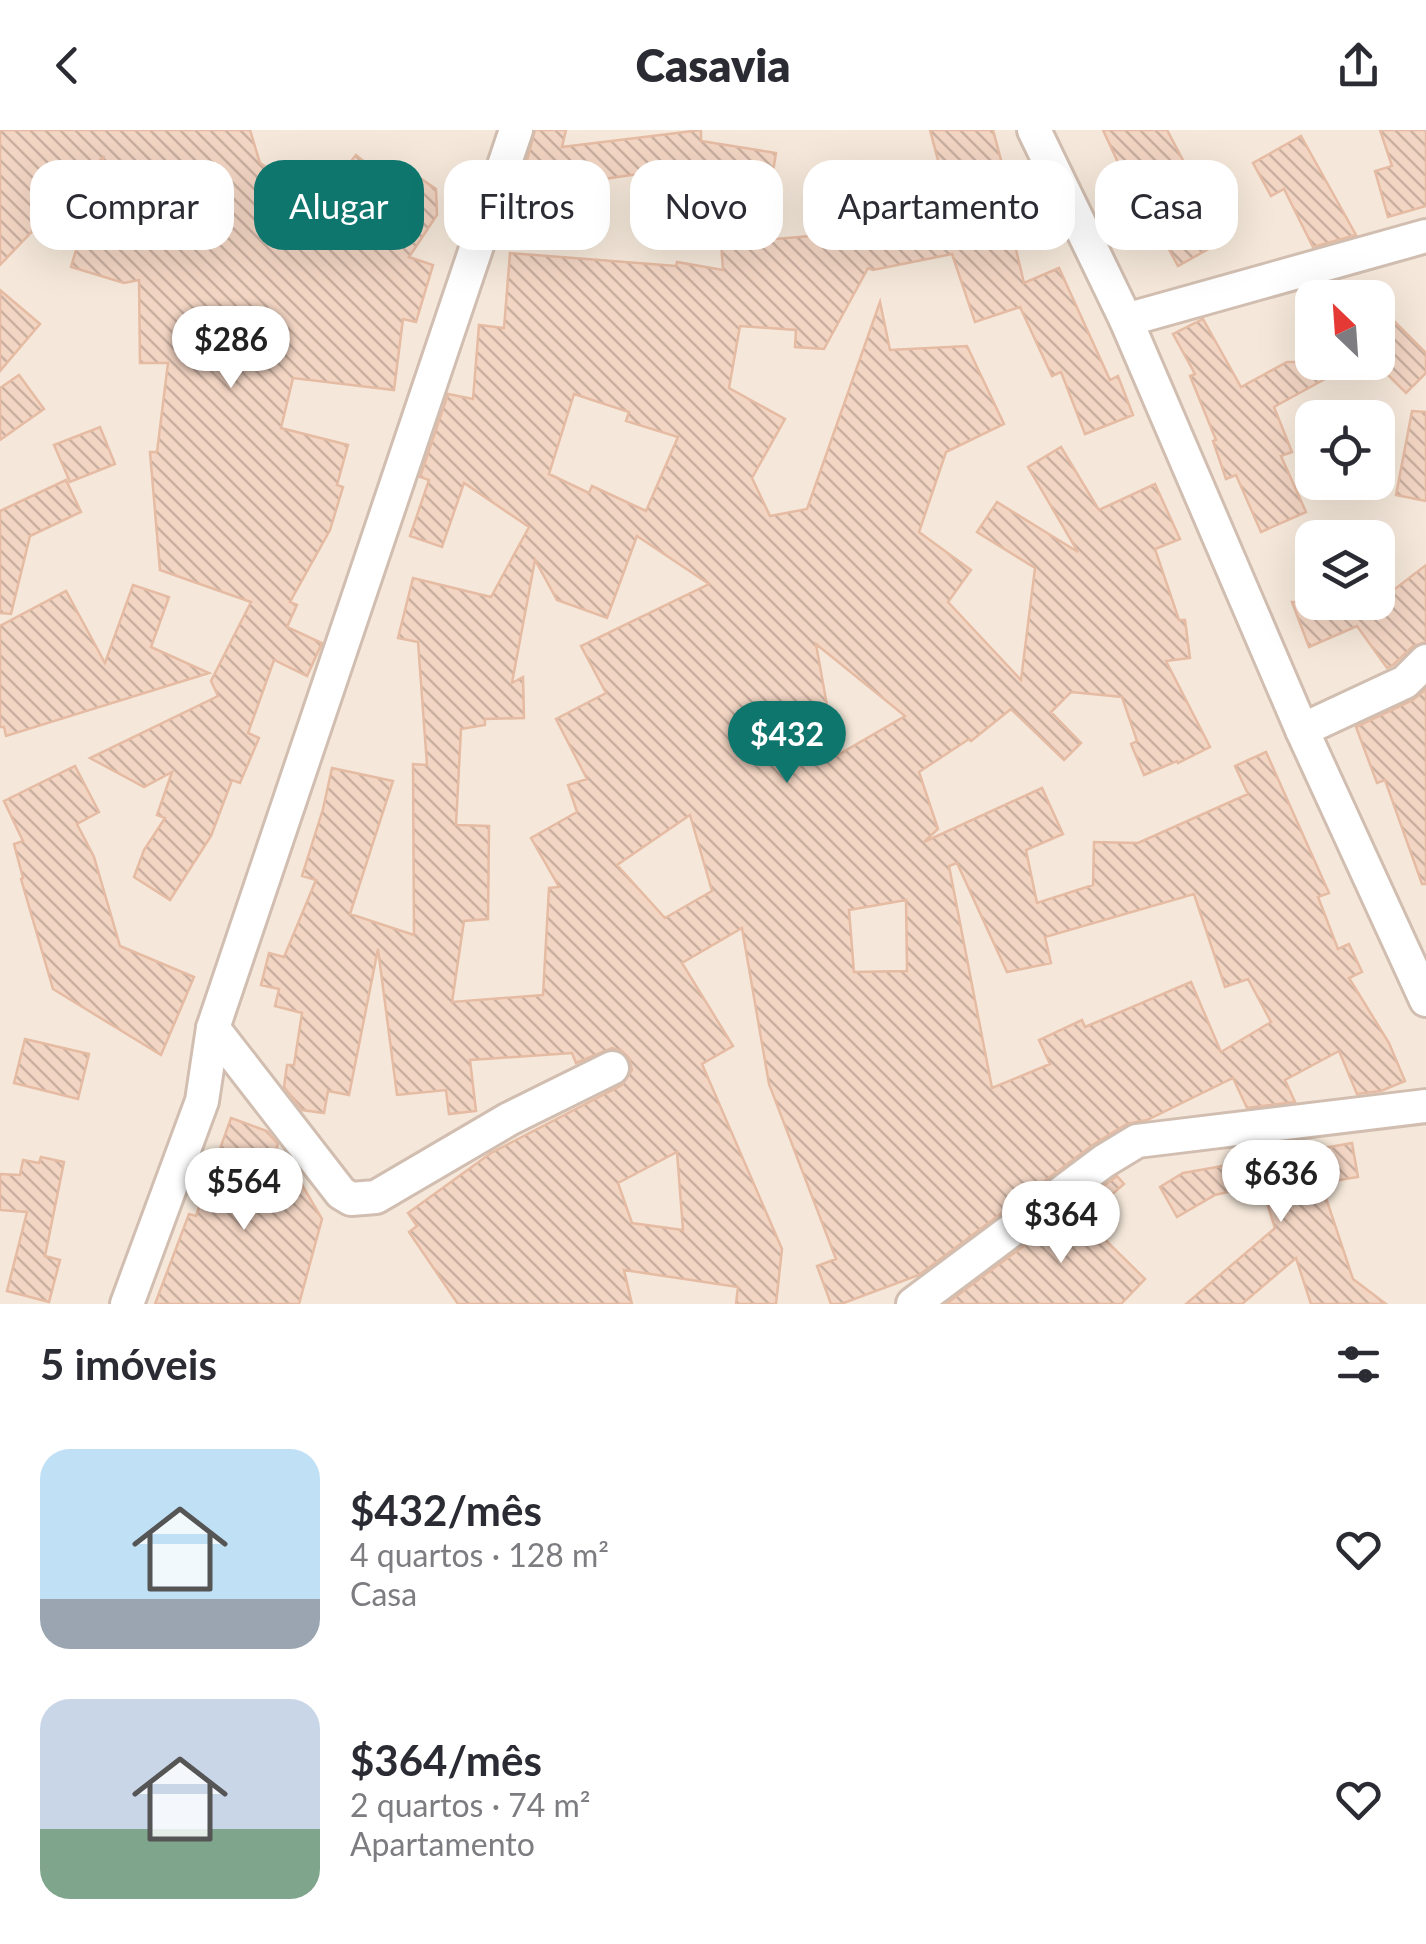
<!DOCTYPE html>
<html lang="pt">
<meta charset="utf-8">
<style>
body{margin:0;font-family:Lato,sans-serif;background:#f7f7f7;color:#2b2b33;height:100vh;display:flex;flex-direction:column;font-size:38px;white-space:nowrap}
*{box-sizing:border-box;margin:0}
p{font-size:32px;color:#7c7c81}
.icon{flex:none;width:55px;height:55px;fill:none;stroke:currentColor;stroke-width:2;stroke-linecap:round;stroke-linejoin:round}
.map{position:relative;height:1174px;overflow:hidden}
.panel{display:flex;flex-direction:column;background:#fff;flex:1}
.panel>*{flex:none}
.top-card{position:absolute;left:30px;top:30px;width:1368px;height:90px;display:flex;gap:20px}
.needle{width:65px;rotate:335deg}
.controls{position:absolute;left:1295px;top:150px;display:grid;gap:20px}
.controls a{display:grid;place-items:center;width:100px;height:100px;border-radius:20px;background:#fff;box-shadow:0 10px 40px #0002;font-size:50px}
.price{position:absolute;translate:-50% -85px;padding:0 22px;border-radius:35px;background:#fff;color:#222;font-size:32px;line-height:65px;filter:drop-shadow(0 2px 5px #0008)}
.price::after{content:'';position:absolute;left:50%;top:60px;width:30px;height:22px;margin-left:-15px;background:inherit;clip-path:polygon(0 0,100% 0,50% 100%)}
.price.on{background:#0f766e;color:#fff}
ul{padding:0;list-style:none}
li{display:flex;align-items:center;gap:30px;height:250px;padding:0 40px}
li span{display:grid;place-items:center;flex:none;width:280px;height:200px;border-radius:30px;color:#555}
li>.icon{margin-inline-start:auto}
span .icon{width:120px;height:120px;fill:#fffc;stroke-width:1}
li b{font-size:42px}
h2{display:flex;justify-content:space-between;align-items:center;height:120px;padding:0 40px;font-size:42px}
.pill{padding:0 35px;border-radius:30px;background:#fff;box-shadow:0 10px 40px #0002;font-size:35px;line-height:90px}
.pill.on{background:#0f766e;color:#fff}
header{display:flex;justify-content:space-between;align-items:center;height:130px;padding:0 40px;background:#fff;font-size:45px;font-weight:800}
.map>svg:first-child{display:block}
</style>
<header><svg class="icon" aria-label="back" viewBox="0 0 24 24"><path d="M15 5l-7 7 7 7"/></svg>Casavia<svg class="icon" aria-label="share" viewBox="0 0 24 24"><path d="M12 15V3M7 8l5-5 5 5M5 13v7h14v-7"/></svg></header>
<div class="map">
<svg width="1426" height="1174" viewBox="0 0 1426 1174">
<defs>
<pattern id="building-back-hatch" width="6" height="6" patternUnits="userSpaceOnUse" patternTransform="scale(2.5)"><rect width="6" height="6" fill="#f3d5c3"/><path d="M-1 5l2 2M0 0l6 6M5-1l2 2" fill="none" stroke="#cab0a1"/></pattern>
</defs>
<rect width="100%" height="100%" fill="#fdf6ec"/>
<!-- residential -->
<path fill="#f5e8da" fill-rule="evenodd" d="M 0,0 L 1426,0 L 1426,1174 L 0,1174 ZM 1312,168 L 1378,168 L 1378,232 L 1312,232 ZM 1312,288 L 1378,288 L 1378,352 L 1312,352 ZM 1312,408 L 1378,408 L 1378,472 L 1312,472 Z"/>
<!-- building -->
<g fill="url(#building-back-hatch)" stroke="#e6bba3" stroke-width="2.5" fill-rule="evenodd">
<path d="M 0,0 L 250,0 L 260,33 L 318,72 L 356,25 L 404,64 L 417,46 L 436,59 L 437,85 L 409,127 L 433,135 L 416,192 L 403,189 L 394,260 L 293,248 L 281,298 L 348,315 L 337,355 L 343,357 L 330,400 L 290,472 L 297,475 L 287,497 L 322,513 L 307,546 L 274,530 L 248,603 L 259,608 L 240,653 L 232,650 L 211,706 L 170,770 L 134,747 L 144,720 L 165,688 L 157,685 L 172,642 L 144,657 L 90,628 L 218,566 L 211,551 L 251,472 L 160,440 L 150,322 L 157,322 L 168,233 L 140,233 L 139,150 L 124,153 L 71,137 L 104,26 L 0,135 Z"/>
<path d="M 535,0 L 566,0 L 562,17 L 701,0 L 701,11 L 776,23 L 762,110 L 860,102 L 846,46 L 879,37 L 896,103 L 954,91 L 930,0 L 993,0 L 1001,30 L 995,32 L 1024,153 L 1059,138 L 1110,250 L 1118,246 L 1133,285 L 1085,304 L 1061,242 L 1052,246 L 1020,177 L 975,192 L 952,124 L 873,140 L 868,138 L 824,219 L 795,217 L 796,200 L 740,196 L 729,258 L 785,289 L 752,348 L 770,386 L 807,379 L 880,172 L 890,220 L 967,216 L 1004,294 L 946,322 L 919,402 L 971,440 L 948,472 L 1021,550 L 1035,438 L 977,402 L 997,372 L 1078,422 L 1028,337 L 1061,317 L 1099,380 L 1155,354 L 1180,409 L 1155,419 L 1179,490 L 1185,490 L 1190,528 L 1166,531 L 1210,617 L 1178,633 L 1177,631 L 1144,645 L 1131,614 L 1137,611 L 1122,567 L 1071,562 L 1051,582 L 1081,613 L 1064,630 L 1011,579 L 971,611 L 969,609 L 919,642 L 938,699 L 924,712 L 1042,658 L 1063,704 L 1026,720 L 1037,773 L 1093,755 L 1094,712 L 1138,713 L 1248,664 L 1235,636 L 1266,622 L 1329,763 L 1318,767 L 1338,819 L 1349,814 L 1362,842 L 1349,848 L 1389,913 L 1405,951 L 1381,961 L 1357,964 L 1339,921 L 1285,950 L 1295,972 L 1247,978 L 1233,948 L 1147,990 L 1127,994 L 1094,1014 L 919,1145 L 841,1174 L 831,1174 L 817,1136 L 836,1129 L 769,954 L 742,798 L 682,833 L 733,916 L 702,934 L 782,1119 L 776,1174 L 736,1174 L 738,1157 L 624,1140 L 632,1174 L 458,1174 L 409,1102 L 417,1096 L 408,1083 L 491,1023 L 622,955 L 632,940 L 629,928 L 622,921 L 612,918 L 576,933 L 572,923 L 470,930 L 476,981 L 449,984 L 446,960 L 397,965 L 378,819 L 349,965 L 328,961 L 324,983 L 302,980 L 284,957 L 287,935 L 294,935 L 302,883 L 275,876 L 279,859 L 261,855 L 269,823 L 284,827 L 316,750 L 302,746 L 323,679 L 332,638 L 393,651 L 350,784 L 414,805 L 413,634 L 427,635 L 418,512 L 398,508 L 413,448 L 491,467 L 529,397 L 464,353 L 442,417 L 410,406 L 429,350 L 420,347 L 448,264 L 473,269 L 479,195 L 504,198 L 510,123 L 676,136 L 677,132 L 723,140 L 719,83 L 727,36 L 667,40 L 519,61 ZM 574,264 L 629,282 L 626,291 L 678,307 L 646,381 L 592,356 L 589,363 L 549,344 ZM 637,406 L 709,454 L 581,516 L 606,563 L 556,589 L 587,649 L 568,655 L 577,682 L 531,708 L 559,757 L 549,758 L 543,865 L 452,872 L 464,791 L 488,789 L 489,696 L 456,695 L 461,599 L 485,595 L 485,589 L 524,588 L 523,547 L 512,553 L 535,430 L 557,470 L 607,488 ZM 816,514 L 905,586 L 836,626 ZM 690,685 L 712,761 L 665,788 L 617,735 ZM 957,733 L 1007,842 L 1051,833 L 1045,807 L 1194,764 L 1225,857 L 1248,849 L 1271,892 L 1221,922 L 1191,852 L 1085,897 L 1082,890 L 1039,910 L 1050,934 L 992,958 L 949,736 ZM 906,770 L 907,841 L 854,842 L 849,780 ZM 677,1022 L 683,1100 L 632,1093 L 618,1053 Z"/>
<path d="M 1103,0 L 1167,0 L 1194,51 L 1181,58 L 1212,117 L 1178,136 L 1146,77 L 1137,82 L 1115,42 L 1121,39 Z"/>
<path d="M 1380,0 L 1426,0 L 1426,76 L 1388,87 L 1375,41 L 1392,36 Z"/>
<path d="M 1301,6 L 1356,105 L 1313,117 L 1284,59 L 1271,66 L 1253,33 Z"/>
<path d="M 0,160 L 40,194 L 0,241 Z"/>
<path d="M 1378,175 L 1426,223 L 1426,243 L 1406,263 L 1378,235 Z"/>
<path d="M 1203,189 L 1241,257 L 1287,232 L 1356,232 L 1274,277 L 1292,322 L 1281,326 L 1306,382 L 1261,402 L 1236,345 L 1226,349 L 1213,311 L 1216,310 L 1190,246 L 1195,244 L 1173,204 Z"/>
<path d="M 19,245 L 44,279 L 0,310 L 0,258 Z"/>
<path d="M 1412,281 L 1426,282 L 1426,371 L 1396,365 Z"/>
<path d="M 100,297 L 115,334 L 70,352 L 54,315 Z"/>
<path d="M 66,350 L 81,382 L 30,406 L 11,484 L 0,483 L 0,381 Z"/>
<path d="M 1426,435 L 1426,512 L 1413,516 L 1393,535 L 1387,538 L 1357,496 L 1309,517 L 1292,472 L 1378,472 Z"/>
<path d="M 133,455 L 169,467 L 151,517 L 209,543 L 6,606 L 4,597 L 0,597 L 0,496 L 66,461 L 105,533 Z"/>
<path d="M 1426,559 L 1426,754 L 1422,754 L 1385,650 L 1377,653 L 1356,597 L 1413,570 Z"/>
<path d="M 75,636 L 99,682 L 77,694 L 94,727 L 120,816 L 194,847 L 161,925 L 53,859 L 21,749 L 23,748 L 14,714 L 23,711 L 4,671 Z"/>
<path d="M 25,909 L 89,924 L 78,969 L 14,953 Z"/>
<path d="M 231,988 L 267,1001 L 278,1014 L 253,1082 L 301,1053 L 322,1089 L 299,1174 L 155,1174 L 189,1084 L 196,1086 Z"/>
<path d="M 1352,1013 L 1358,1047 L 1321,1053 L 1353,1149 L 1386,1174 L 1311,1174 L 1296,1128 L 1242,1174 L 1186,1174 L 1275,1098 L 1261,1054 L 1215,1065 L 1177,1087 L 1160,1057 L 1183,1043 Z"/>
<path d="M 41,1027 L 64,1032 L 45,1126 L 60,1130 L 49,1172 L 7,1161 L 27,1082 L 0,1080 L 0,1044 L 20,1045 L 23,1030 L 39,1033 Z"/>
<path d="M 1117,1046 L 1124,1054 L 1084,1089 L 1145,1149 L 1121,1174 L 946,1174 Z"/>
</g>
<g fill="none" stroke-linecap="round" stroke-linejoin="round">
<defs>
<g id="minor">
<path d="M 1034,0 L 1126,190 L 1302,600 L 1426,870"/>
<path d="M 1126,190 L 1426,106"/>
<path d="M 1302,600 L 1405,552 L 1426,531"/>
<path d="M 213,898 L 341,1063 L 351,1069 L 376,1067 L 509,989 L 612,938"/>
<path d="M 127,1174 L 202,971 L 213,898 L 516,0"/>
<path d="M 913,1174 L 1104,1031 L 1137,1011 L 1426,976"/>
</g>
</defs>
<!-- minor casing -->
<use href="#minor" stroke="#d1beb0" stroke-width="38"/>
<!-- minor -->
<use href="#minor" stroke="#fff" stroke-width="32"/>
</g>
</svg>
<div class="controls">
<a><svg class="needle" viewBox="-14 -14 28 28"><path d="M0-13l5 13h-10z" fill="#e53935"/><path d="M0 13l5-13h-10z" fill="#7c7c81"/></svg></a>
<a><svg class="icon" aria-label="locate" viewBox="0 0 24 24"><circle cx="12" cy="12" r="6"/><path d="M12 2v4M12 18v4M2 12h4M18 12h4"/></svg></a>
<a><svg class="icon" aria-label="layers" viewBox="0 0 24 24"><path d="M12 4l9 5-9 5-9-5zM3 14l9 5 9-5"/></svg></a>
</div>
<b class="price" style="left:231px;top:261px">$286</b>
<b class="price on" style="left:787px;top:656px">$432</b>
<b class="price" style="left:1281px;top:1095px">$636</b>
<b class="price" style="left:244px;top:1103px">$564</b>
<b class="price" style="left:1061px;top:1136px">$364</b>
<div class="top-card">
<a class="pill">Comprar</a>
<a class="pill on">Alugar</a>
<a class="pill">Filtros</a>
<a class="pill">Novo</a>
<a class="pill">Apartamento</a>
<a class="pill">Casa</a>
</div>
</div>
<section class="panel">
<h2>5 imóveis<svg class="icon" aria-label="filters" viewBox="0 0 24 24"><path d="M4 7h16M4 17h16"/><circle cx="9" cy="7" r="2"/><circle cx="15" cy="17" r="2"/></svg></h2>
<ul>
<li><span style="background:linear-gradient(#bfe0f5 75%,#9aa5b1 0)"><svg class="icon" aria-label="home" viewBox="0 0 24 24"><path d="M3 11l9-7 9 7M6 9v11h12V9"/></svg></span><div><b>$432/mês</b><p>4 quartos · 128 m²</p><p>Casa</p></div><svg class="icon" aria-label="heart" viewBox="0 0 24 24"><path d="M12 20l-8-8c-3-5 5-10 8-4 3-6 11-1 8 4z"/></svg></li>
<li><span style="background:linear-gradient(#c9d6e8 65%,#7fa58c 0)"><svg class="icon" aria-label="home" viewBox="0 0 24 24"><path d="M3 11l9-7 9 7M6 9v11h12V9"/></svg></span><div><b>$364/mês</b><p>2 quartos · 74 m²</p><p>Apartamento</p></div><svg class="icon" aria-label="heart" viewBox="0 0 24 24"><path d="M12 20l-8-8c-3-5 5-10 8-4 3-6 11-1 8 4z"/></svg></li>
</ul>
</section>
